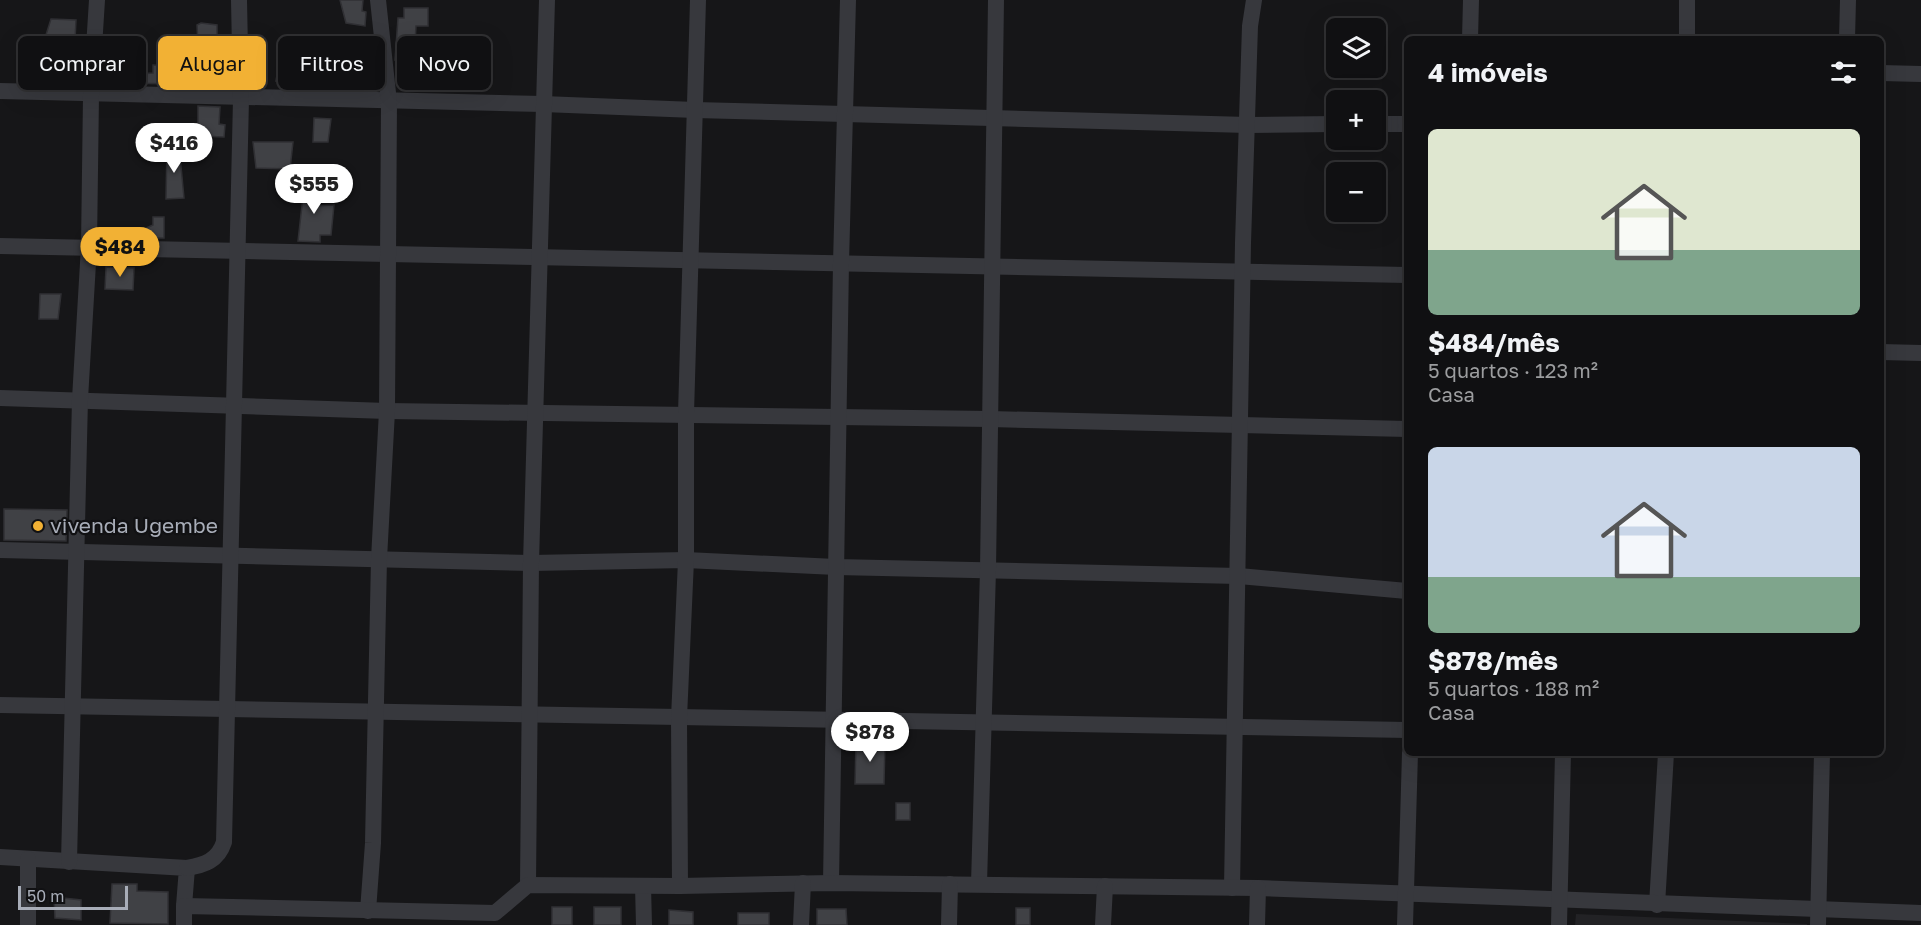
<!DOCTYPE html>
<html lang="pt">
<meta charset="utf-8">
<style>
body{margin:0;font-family:"Golos Text",sans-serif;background:#19191b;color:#f1f3f6;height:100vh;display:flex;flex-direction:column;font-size:22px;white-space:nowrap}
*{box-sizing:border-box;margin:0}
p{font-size:20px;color:#9c9d9f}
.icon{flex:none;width:33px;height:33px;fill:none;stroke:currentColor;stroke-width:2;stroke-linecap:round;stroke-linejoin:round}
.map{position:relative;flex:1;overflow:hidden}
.sheet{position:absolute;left:1404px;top:36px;width:480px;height:720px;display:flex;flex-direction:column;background:#101012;border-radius:9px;box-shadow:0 6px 24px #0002,0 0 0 2px #303032}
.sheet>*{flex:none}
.guide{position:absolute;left:18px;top:36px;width:570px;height:54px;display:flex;gap:12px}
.buttons{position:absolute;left:1326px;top:18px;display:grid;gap:12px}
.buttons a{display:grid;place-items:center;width:60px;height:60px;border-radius:9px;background:#101012;box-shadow:0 6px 24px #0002,0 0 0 2px #303032;font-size:30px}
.scale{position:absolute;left:18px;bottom:15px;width:110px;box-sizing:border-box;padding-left:6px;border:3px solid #a8adb8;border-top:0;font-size:16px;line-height:21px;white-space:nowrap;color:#a8adb8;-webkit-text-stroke:4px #111113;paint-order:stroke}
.price{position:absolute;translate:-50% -51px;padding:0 14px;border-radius:21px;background:#fff;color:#222;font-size:20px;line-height:39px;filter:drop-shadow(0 2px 3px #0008)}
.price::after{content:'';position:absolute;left:50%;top:36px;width:18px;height:14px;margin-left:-9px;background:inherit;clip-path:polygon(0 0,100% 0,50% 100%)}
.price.active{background:#f2b134;color:#111}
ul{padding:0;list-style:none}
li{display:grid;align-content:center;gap:12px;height:318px;padding:0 24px}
li span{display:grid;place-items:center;height:186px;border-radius:9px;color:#555}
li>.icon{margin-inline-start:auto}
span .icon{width:108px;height:108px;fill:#fffc;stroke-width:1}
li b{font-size:26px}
h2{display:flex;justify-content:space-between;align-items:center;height:72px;padding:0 24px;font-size:26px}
.pill{padding:0 21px;border-radius:9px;background:#101012;box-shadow:0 6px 24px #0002,0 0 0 2px #303032;font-size:21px;line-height:54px}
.pill.active{background:#f2b134;color:#111}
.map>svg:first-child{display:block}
</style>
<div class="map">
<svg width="1921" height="925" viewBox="0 0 1921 925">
<rect width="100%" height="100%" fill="#161618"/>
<!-- built -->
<path fill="#222225" d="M 1576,914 L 1807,924 L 1807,925 L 1575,925 Z"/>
<!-- building -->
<g fill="#404145" stroke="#303034" stroke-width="1.5">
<path d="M 340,0 L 363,0 L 362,11 L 366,12 L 365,26 L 346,23 Z"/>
<path d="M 404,8 L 428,8 L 428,26 L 416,26 L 414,61 L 395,60 L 398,18 L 404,18 Z"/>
<path d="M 51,19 L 76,20 L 75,40 L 45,38 Z"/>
<path d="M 201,23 L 217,25 L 217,35 L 221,35 L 224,52 L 228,52 L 228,77 L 223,77 L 223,86 L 200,85 L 197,25 Z"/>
<path d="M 280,56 L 308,60 L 304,88 L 288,87 L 289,83 L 276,81 Z"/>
<path d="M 342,60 L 356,60 L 357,79 L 342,80 Z"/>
<path d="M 153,65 L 175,67 L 176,84 L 123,83 L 123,75 L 153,73 Z"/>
<path d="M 198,106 L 220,107 L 219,124 L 225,125 L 224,137 L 198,136 Z"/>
<path d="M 314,118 L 331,119 L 328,142 L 313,142 Z"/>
<path d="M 253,142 L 293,142 L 290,169 L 256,168 Z"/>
<path d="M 167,145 L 179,145 L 184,198 L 166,199 Z"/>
<path d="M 306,170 L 313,170 L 314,206 L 334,205 L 331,235 L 320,235 L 320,242 L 298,241 Z"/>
<path d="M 153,217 L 164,217 L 164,238 L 144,238 L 144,229 L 153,225 Z"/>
<path d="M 106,267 L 134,268 L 133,290 L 105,289 Z"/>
<path d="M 40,294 L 61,294 L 58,319 L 39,319 Z"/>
<path d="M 4,509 L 67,510 L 66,541 L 4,540 Z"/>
<path d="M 856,741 L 885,742 L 884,784 L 855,784 Z"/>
<rect x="896" y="803" width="14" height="17"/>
<path d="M 112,884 L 137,884 L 137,891 L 168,892 L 168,924 L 110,923 Z"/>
<path d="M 54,897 L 81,900 L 81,920 L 55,918 Z"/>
<rect x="552" y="907" width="20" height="18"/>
<rect x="594" y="907" width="27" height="18"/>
<rect x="1016" y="908" width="14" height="17"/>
<path d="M 817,909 L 846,909 L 847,925 L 817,925 Z"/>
<path d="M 669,910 L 693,912 L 693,925 L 669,925 Z"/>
<rect x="738" y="913" width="31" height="12"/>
</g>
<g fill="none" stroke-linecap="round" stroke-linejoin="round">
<!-- street -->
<g stroke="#37383d" stroke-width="16">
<path d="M 1687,0 L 1687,39"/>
<path d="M 1470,39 L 1471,0"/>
<path d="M 1847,39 L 1848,0"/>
<path d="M 1881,73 L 1921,74"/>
<path d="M 0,91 L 543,104 L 695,110 L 1248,125 L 1336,124"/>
<path d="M 1376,124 L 1407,124"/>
<path d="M 0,246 L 1407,275"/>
<path d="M 1881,352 L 1921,353"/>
<path d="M 0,398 L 387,411 L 990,419 L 1407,429"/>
<path d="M 0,550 L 531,563 L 686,560 L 836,567 L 1239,576 L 1407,591"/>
<path d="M 0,705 L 1407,730"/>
<path d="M 0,857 L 187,868 L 184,906"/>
<path d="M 69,862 L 80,399 L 89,246 L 91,95 L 97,0"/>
<path d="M 187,868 C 204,865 218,861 224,842 L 241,99 L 239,0"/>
<path d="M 831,883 L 841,263 L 848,0"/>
<path d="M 979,884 L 988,570 L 996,0"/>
<path d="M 528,885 L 531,563 L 547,0"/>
<path d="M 643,886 L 644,925"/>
<path d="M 680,886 L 679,718 L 686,560 L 686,414 L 698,0"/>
<path d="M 1232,888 L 1243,243 L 1250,26 L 1254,0"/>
<path d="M 1657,905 L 1666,753"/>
<path d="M 368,911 L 373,843 L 379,559 L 387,411 L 389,102 L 378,0"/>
<path d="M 28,925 L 28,859"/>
<path d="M 184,925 L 184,906 L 495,913 L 528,885 L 680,886 L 831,883 L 1258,888 L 1921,913"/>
<path d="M 801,925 L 803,883"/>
<path d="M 949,925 L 950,884"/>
<path d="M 1103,925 L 1105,886"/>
<path d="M 1257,925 L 1258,888"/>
<path d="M 1405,925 L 1410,753"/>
<path d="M 1559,925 L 1563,753"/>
<path d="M 1818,925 L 1822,753"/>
</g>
</g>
<!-- markers -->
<circle fill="#f2b134" stroke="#111113" stroke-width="2" cx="38" cy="526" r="6"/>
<g text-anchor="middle" stroke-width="4.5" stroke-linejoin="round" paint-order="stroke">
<!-- poi labels -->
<g font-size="21" fill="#a8adb8" stroke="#111113" text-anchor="start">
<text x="50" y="533">vivenda Ugembe</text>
</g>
</g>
</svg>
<div class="buttons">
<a><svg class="icon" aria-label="layers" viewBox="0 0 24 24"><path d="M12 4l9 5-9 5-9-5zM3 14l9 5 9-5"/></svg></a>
<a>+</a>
<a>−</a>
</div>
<div class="scale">50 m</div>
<b class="price" style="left:174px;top:174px">$416</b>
<b class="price" style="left:314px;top:215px">$555</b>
<b class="price active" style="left:120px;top:278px">$484</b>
<b class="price" style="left:870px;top:763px">$878</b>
<div class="guide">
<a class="pill">Comprar</a>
<a class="pill active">Alugar</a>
<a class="pill">Filtros</a>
<a class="pill">Novo</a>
</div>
<section class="sheet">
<h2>4 imóveis<svg class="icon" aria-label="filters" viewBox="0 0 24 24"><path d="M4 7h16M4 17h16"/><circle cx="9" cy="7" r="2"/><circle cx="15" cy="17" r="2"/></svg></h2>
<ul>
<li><span style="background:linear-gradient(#dfe7d0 65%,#7fa58c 0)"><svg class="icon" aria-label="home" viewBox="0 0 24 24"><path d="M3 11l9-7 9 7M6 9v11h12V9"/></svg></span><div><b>$484/mês</b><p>5 quartos · 123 m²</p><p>Casa</p></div></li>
<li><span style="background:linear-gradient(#c9d6e8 70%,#7fa58c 0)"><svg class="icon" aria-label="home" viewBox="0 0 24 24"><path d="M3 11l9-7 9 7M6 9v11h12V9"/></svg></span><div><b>$878/mês</b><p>5 quartos · 188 m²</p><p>Casa</p></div></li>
</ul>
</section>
</div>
